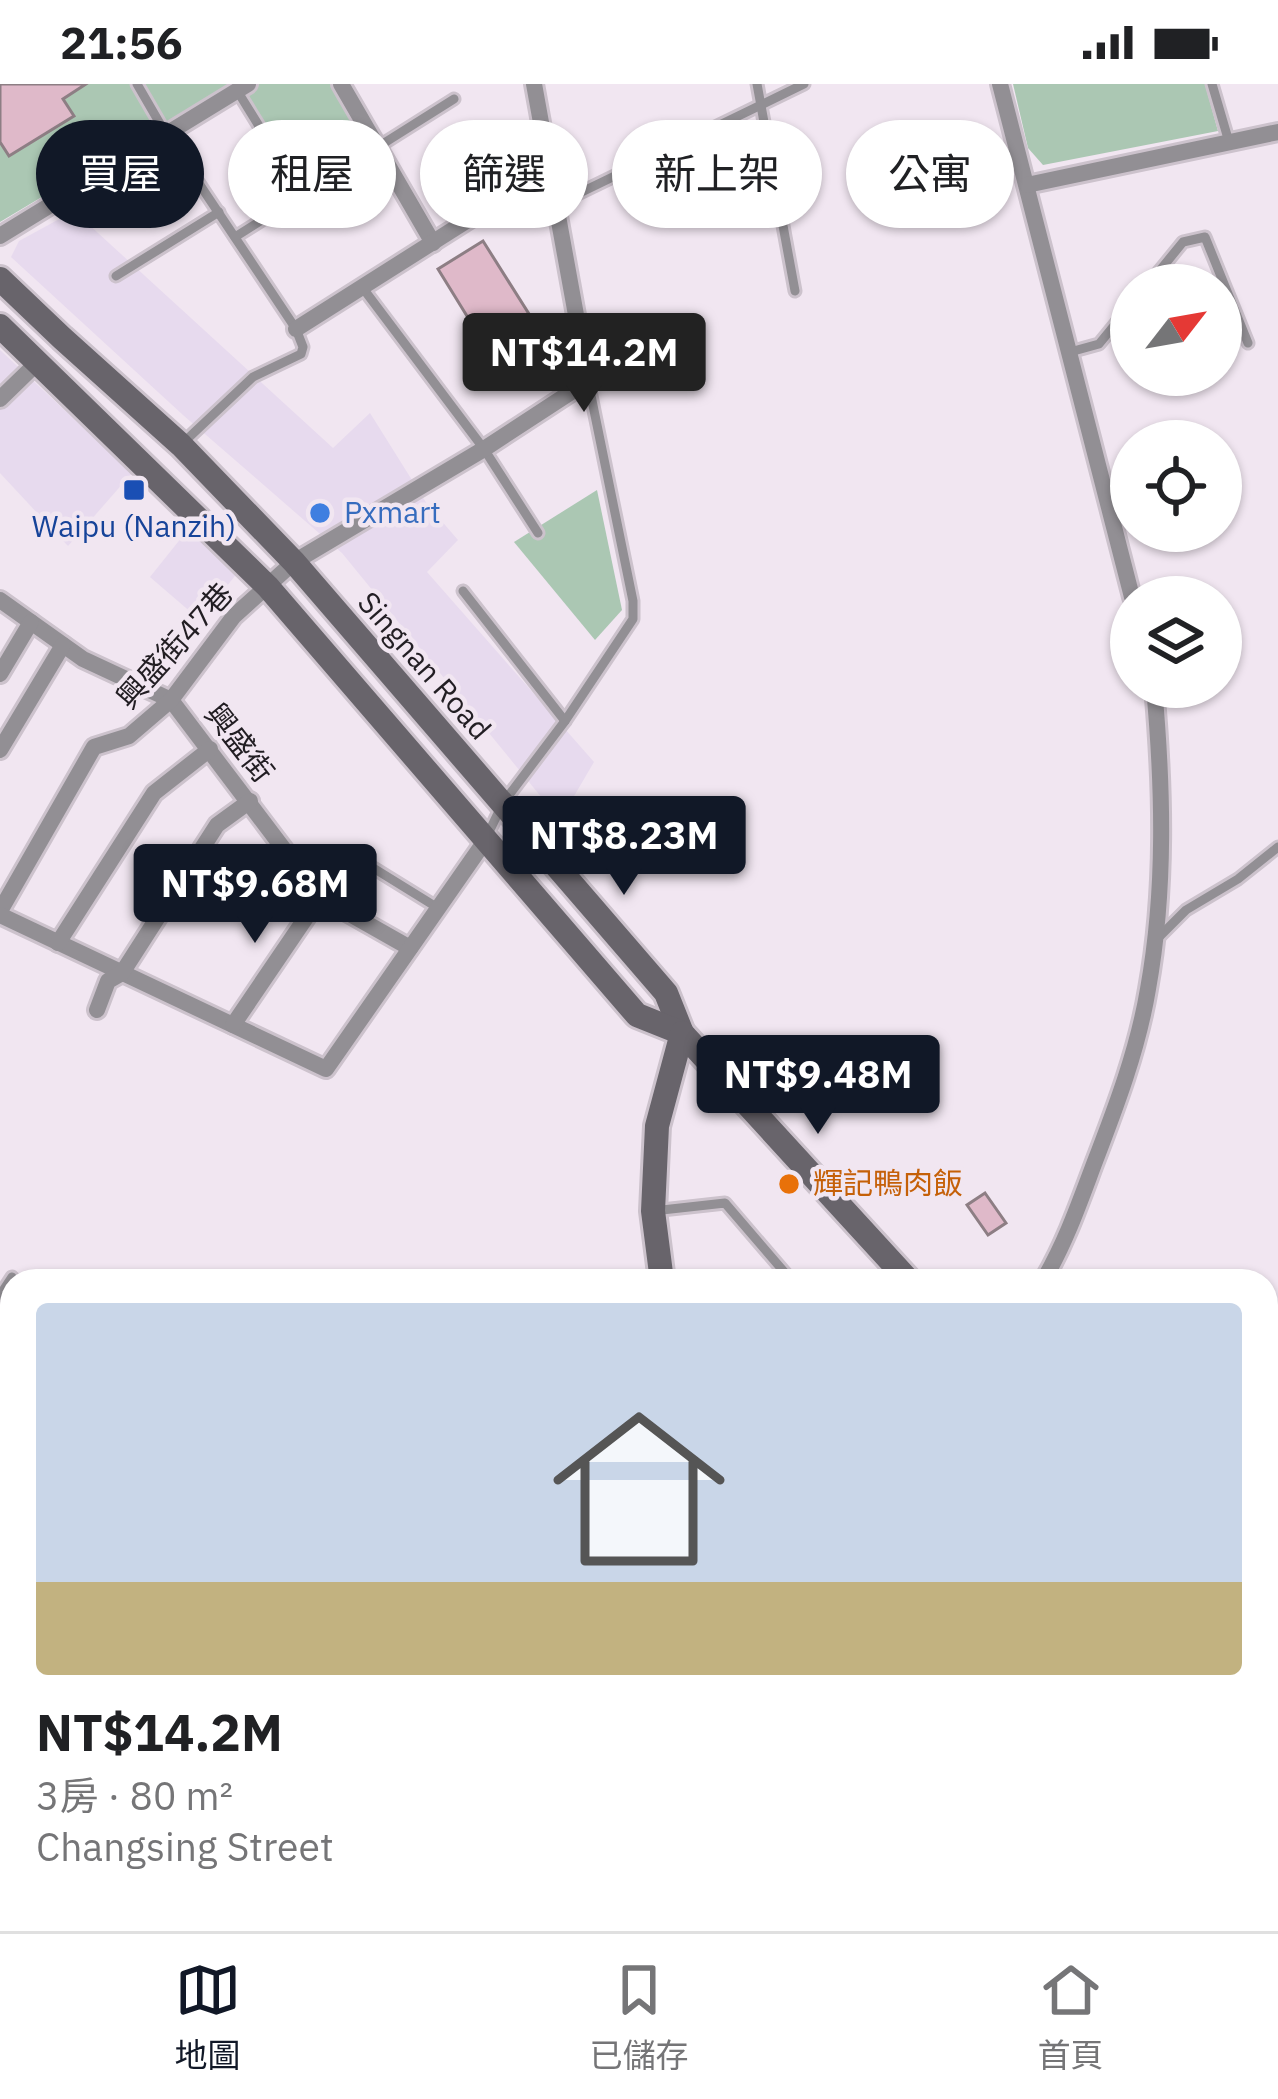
<!DOCTYPE html>
<html lang="zh-TW">
<meta charset="utf-8">
<style>
body{margin:0;font-family:"IBM Plex Sans","Noto Sans TC",sans-serif;background:#f2f2f2;color:#202124;height:100vh;display:flex;flex-direction:column;font-size:45px;white-space:nowrap}
*{box-sizing:border-box;margin:0}
p{font-size:39px;color:#757577}
.icon{flex:none;width:66px;height:66px;fill:none;stroke:currentColor;stroke-width:2;stroke-linecap:round;stroke-linejoin:round}
.map{position:relative;flex:1;overflow:hidden}
.details{position:absolute;left:0px;top:1185px;width:1278px;height:663px;display:flex;flex-direction:column;background:#fff;border-radius:36px 36px 0 0;box-shadow:0 3px 9px #0004}
.details>*{flex:none}
.guide{position:absolute;left:36px;top:36px;width:1206px;height:108px;display:flex;gap:24px}
.needle{width:78px;rotate:59deg}
.tools{position:absolute;left:1110px;top:180px;display:grid;gap:24px}
.tools a{display:grid;place-items:center;width:132px;height:132px;border-radius:50%;background:#fff;box-shadow:0 3px 9px #0004;font-size:60px}
.price{position:absolute;translate:-50% -102px;padding:0 27px;border-radius:12px;background:#111827;color:#fff;font-size:39px;line-height:78px;filter:drop-shadow(0 3px 6px #0008)}
.price::after{content:'';position:absolute;left:50%;top:72px;width:36px;height:27px;margin-left:-18px;background:inherit;clip-path:polygon(0 0,100% 0,50% 100%)}
.price.selected{background:#222;color:#fff}
ul{padding:0;list-style:none}
li{display:grid;align-content:center;gap:24px;height:636px;padding:0 36px}
li span{display:grid;place-items:center;height:372px;border-radius:12px;color:#555}
li>.icon{margin-inline-start:auto}
span .icon{width:216px;height:216px;fill:#fffc;stroke-width:1}
li b{font-size:51px}
.tag{padding:0 42px;border-radius:54px;background:#fff;box-shadow:0 3px 9px #0004;font-size:42px;line-height:108px}
.tag.selected{background:#111827;color:#fff}
.status{display:flex;justify-content:space-between;align-items:center;height:84px;padding:0 60px;background:#fff;direction:ltr}
.status svg{height:33px;fill:currentColor}
.menu{display:flex;justify-content:space-around;align-items:center;height:168px;border-top:3px solid #e0e0e0;background:#fff;font-size:33px;color:#757577}
.menu a{display:grid;justify-items:center;gap:6px}
.menu .selected{color:#111827}
.map>svg:first-child{display:block}
</style>
<div class="status"><b>21:56</b><svg viewBox="0 0 49 12"><path d="M0 12V9h3v3zM5 12V6h3v6zM10 12V3h3v9zM15 12V0h3v12zM26 1h20v11H26zM47 4h2v5h-2z"/></svg></div>
<div class="map">
<svg width="1278" height="1847" viewBox="0 0 1278 1847">
<rect width="100%" height="100%" fill="#f1e6f1"/>
<!-- commercial -->
<g fill="#e7daee">
<path d="M 74,127 L 333,364 L 370,329 L 427,420 L 458,456 L 427,488 L 594,678 L 560,736 L 342,469 L 183,331 L 11,173 L 19,157 Z"/>
<path d="M 0,266 L 132,389 L 68,462 L 0,389 Z"/>
<path d="M 190,443 L 238,488 L 200,536 L 150,493 Z"/>
</g>
<!-- green -->
<g fill="#abc7b3">
<path d="M 0,0 L 231,0 L 0,138 Z"/>
<path d="M 248,0 L 341,0 L 377,62 L 301,110 L 238,7 Z"/>
<path d="M 1013,0 L 1205,0 L 1218,47 L 1043,81 L 1028,64 Z"/>
<path d="M 597,406 L 622,526 L 595,556 L 514,458 Z"/>
</g>
<!-- building -->
<g fill="#dfb9c9" stroke="#8d7e84" stroke-width="3">
<path d="M 0,0 L 86,0 L 63,15 L 74,32 L 9,72 L 0,58 Z"/>
<path d="M 483,157 L 553,268 L 507,297 L 438,185 Z"/>
<path d="M 985,1109 L 1006,1139 L 988,1151 L 967,1121 Z"/>
</g>
<g fill="none" stroke-linecap="round" stroke-linejoin="round">
<defs>
<g id="lane">
<path d="M 137,0 L 166,50 L 296,245 L 303,263 L 301,270 L 253,293 L 183,359"/>
<path d="M 757,0 L 795,207"/>
<path d="M 1212,0 L 1229,58"/>
<path d="M 238,8 L 301,110"/>
<path d="M 557,120 L 804,0"/>
<path d="M 235,153 L 454,15"/>
<path d="M 116,192 L 219,128"/>
<path d="M 1148,201 L 1183,158 L 1205,153 L 1248,259"/>
<path d="M 362,203 L 484,365 L 538,449"/>
<path d="M 1070,268 L 1099,260 L 1131,221"/>
<path d="M 463,507 L 565,637"/>
<path d="M 487,752 L 503,719 L 565,637 L 633,535 L 633,517 L 588,297"/>
<path d="M 320,813 L 349,769 L 438,824"/>
<path d="M 1157,855 L 1186,826 L 1238,795 L 1278,763"/>
<path d="M 653,1127 L 725,1119 L 792,1197"/>
<path d="M 0,1211 L 12,1193"/>
<path d="M 0,1377 L 12,1384"/>
<path d="M 0,1822 L 12,1803"/>
<path d="M 1074,1836 L 1078,1847"/>
<path d="M 1025,1847 L 1057,1836"/>
<path d="M 1151,1847 L 1165,1842 L 1163,1836"/>
</g>
<g id="street">
<path d="M 341,0 L 433,159"/>
<path d="M 1000,0 L 1132,513"/>
<path d="M 1027,101 L 1278,48"/>
<path d="M 0,152 L 248,0"/>
<path d="M 296,245 L 550,84"/>
<path d="M 0,315 L 37,279"/>
<path d="M 0,516 L 83,575 L 171,616 L 320,813 L 410,864"/>
<path d="M 0,590 L 31,538"/>
<path d="M 0,666 L 63,561"/>
<path d="M 0,827 L 94,663 L 129,652 L 171,616 L 234,532 L 294,478 L 484,365 L 588,297 L 534,0"/>
<path d="M 0,831 L 326,985 L 485,757"/>
<path d="M 58,859 L 154,709 L 210,665"/>
<path d="M 97,926 L 108,897 L 122,889 L 217,741 L 250,717"/>
<path d="M 233,941 L 320,813"/>
<path d="M 1043,1197 C 1065,1160 1079,1120 1094,1080 C 1116,1023 1138,965 1148,905 C 1166,805 1163,703 1154,603"/>
<path d="M 387,1847 L 397,1836"/>
<path d="M 421,1847 L 432,1836"/>
</g>
<g id="secondary">
<path d="M 0,195 L 62,254 L 181,361 L 294,478 L 666,909 L 682,949 L 909,1197"/>
<path d="M 0,242 L 268,503 L 637,931 L 682,949"/>
<path d="M 662,1197 L 653,1127 L 657,1042 L 682,949"/>
<path d="M 1266,1576 L 1278,1589"/>
<path d="M 1266,1770 L 1278,1796"/>
<path d="M 791,1836 L 794,1847"/>
</g>
</defs>
<!-- lane casing -->
<use href="#lane" stroke="#ccc2cc" stroke-width="15"/>
<!-- street casing -->
<use href="#street" stroke="#ccc2cc" stroke-width="22"/>
<!-- secondary casing -->
<use href="#secondary" stroke="#ccc2cc" stroke-width="30"/>
<!-- lane -->
<use href="#lane" stroke="#928f94" stroke-width="9"/>
<!-- street -->
<use href="#street" stroke="#928f94" stroke-width="16"/>
<!-- secondary -->
<use href="#secondary" stroke="#68646b" stroke-width="24"/>
</g>
<!-- markers -->
<rect fill="#1a4fb4" stroke="#f1e6f1" stroke-width="4.5" x="122" y="394" width="24" height="24" rx="6"/>
<circle fill="#3f7fe0" stroke="#f1e6f1" stroke-width="4.5" cx="320" cy="429" r="12"/>
<circle fill="#e8710a" stroke="#f1e6f1" stroke-width="4.5" cx="789" cy="1100" r="12"/>
<g text-anchor="middle" stroke-width="9" stroke-linejoin="round" paint-order="stroke">
<!-- shop labels -->
<g font-size="30" fill="#366cbe" stroke="#f1e6f1" text-anchor="start">
<text x="344" y="439">Pxmart</text>
</g>
<!-- transit labels -->
<g font-size="30" fill="#164399" stroke="#f1e6f1">
<text x="134" y="453">Waipu (Nanzih)</text>
</g>
<!-- street labels -->
<g font-size="30" fill="#221e23" stroke="#f1e6f1">
<text transform="translate(175 562) rotate(-48)" y="10">興盛街47巷</text>
<text transform="translate(424 582) rotate(49)" y="10">Singnan Road</text>
<text transform="translate(239 659) rotate(52)" y="10">興盛街</text>
</g>
<!-- food labels -->
<g font-size="30" fill="#c56008" stroke="#f1e6f1" text-anchor="start">
<text x="813" y="1110">輝記鴨肉飯</text>
</g>
</g>
</svg>
<div class="tools">
<a><svg class="needle" viewBox="-14 -14 28 28"><path d="M0-13l5 13h-10z" fill="#e53935"/><path d="M0 13l5-13h-10z" fill="#757577"/></svg></a>
<a><svg class="icon" aria-label="locate" viewBox="0 0 24 24"><circle cx="12" cy="12" r="6"/><path d="M12 2v4M12 18v4M2 12h4M18 12h4"/></svg></a>
<a><svg class="icon" aria-label="layers" viewBox="0 0 24 24"><path d="M12 4l9 5-9 5-9-5zM3 14l9 5 9-5"/></svg></a>
</div>
<b class="price selected" style="left:584px;top:331px">NT$14.2M</b>
<b class="price" style="left:624px;top:814px">NT$8.23M</b>
<b class="price" style="left:255px;top:862px">NT$9.68M</b>
<b class="price" style="left:818px;top:1053px">NT$9.48M</b>
<div class="guide">
<a class="tag selected">買屋</a>
<a class="tag">租屋</a>
<a class="tag">篩選</a>
<a class="tag">新上架</a>
<a class="tag">公寓</a>
</div>
<section class="details">
<ul>
<li><span style="background:linear-gradient(#c9d6e8 75%,#c2b280 0)"><svg class="icon" aria-label="home" viewBox="0 0 24 24"><path d="M3 11l9-7 9 7M6 9v11h12V9"/></svg></span><div><b>NT$14.2M</b><p>3房 · 80 m²</p><p>Changsing Street</p></div></li>
</ul>
</section>
</div>
<nav class="menu">
<a class="selected"><svg class="icon" aria-label="map" viewBox="0 0 24 24"><path d="M3 6l6-2 6 2 6-2v14l-6 2-6-2-6 2zM9 4v14M15 6v14"/></svg>地圖</a>
<a><svg class="icon" aria-label="saved" viewBox="0 0 24 24"><path d="M7 4h10v16l-5-4-5 4z"/></svg>已儲存</a>
<a><svg class="icon" aria-label="home" viewBox="0 0 24 24"><path d="M3 11l9-7 9 7M6 9v11h12V9"/></svg>首頁</a>
</nav>
